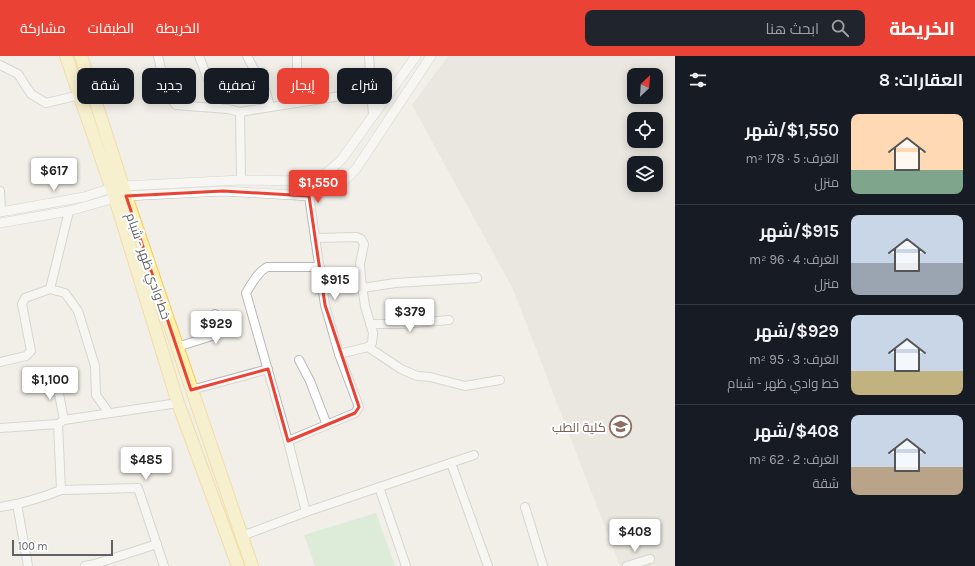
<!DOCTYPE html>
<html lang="ar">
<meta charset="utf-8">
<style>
body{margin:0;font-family:Karla,Cairo,sans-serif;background:#20242c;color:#f1f3f6;direction:rtl;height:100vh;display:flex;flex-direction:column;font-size:15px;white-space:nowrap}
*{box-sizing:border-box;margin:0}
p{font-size:13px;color:#9ea1a6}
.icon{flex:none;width:22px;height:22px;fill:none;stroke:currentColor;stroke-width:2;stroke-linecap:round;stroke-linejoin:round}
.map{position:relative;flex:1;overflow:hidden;direction:ltr}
.details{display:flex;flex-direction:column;background:#171b24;width:300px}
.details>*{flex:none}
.top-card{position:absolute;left:12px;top:12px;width:380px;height:36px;direction:rtl;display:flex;gap:8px}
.needle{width:26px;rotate:25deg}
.tools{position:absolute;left:627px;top:12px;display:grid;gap:8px}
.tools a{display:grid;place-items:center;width:36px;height:36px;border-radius:8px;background:#171b24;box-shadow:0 2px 10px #0003;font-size:20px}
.scale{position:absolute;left:12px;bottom:10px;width:101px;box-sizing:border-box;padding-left:4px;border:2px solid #5f6368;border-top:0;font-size:11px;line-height:14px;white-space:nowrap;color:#5f6368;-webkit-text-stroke:3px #fff;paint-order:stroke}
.price{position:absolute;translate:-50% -34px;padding:0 9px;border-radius:4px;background:#fff;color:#222;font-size:13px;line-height:26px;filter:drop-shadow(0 1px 2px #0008)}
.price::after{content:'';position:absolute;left:50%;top:24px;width:12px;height:9px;margin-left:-6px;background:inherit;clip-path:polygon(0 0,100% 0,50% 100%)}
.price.active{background:#ea4335;color:#fff}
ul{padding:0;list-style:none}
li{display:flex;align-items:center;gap:12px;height:100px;padding:0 12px}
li+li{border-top:1px solid #363941}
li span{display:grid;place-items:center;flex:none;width:112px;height:80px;border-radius:8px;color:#555}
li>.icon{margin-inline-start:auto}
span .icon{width:48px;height:48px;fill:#fffc;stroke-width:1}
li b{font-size:17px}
h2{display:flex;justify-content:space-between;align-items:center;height:48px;padding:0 12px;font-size:17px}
.chip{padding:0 14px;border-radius:8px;background:#171b24;box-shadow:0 2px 10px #0003;font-size:14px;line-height:36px}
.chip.active{background:#ea4335;color:#fff}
header{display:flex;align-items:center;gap:24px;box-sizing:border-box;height:56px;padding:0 20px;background:#ea4335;color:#fff}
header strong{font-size:19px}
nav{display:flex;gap:22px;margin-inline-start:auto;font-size:14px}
.search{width:280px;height:36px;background:#20242c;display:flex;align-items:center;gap:10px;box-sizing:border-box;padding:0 14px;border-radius:8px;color:#9ea1a6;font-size:15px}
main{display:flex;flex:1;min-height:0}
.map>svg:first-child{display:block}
</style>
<header>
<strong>الخريطة</strong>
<div class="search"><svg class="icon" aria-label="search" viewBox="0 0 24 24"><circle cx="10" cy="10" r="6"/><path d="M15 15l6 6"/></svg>ابحث هنا</div>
<nav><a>الخريطة</a><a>الطبقات</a><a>مشاركة</a></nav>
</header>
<main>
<section class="details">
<h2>العقارات: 8<svg class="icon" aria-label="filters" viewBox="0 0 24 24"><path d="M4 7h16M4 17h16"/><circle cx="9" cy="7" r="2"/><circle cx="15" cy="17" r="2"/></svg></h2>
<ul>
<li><span style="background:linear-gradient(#ffd9b3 70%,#7fa58c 0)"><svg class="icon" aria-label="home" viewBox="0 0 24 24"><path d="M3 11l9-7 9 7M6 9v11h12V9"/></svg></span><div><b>$1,550/شهر</b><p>الغرف: 5 · 178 m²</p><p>منزل</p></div></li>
<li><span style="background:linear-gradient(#c9d6e8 60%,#9aa5b1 0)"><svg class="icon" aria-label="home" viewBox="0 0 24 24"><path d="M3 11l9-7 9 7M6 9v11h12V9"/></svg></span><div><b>$915/شهر</b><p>الغرف: 4 · 96 m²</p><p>منزل</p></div></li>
<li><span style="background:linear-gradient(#c9d6e8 70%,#c2b280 0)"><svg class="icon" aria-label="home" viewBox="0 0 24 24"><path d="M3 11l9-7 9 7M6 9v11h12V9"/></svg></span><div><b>$929/شهر</b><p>الغرف: 3 · 95 m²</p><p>خط وادي ظهر - شبام</p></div></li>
<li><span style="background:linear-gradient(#c9d6e8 65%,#b9a48a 0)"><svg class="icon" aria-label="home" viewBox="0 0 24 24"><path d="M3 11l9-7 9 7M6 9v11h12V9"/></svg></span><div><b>$408/شهر</b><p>الغرف: 2 · 62 m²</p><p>شقة</p></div></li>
</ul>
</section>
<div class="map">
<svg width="675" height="510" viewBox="0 0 675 510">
<rect width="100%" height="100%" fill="#f1efe8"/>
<!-- education -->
<path fill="#e1ded6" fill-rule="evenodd" d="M 448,0 L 675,0 L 675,510 L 620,510 L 513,233 L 412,49 ZM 634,19 L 656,19 L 656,41 L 634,41 ZM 634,63 L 656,63 L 656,85 L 634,85 ZM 634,107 L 656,107 L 656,129 L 634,129 Z"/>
<!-- green -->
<path fill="#c5e8c5" d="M 376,457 L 395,510 L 315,510 L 304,479 Z"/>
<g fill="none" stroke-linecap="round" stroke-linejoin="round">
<defs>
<g id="minor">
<path d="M 158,0 L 167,39 L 176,49 L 228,53 L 240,56 L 372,35"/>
<path d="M 199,0 L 219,52"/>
<path d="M 247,0 L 266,36 L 270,51"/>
<path d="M 369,0 L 373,60"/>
<path d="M 0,9 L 18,18 L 31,38 L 46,47 L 80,39"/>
<path d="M 297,47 L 297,0"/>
<path d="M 240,56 L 241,124"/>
<path d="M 0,135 L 1,156"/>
<path d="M 315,182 L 357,181 L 361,183 L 364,188 L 360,208 L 361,223 L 365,250 L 373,277 L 372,287 L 368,291 L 339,298"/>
<path d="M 363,232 L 395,227 L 477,222"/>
<path d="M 50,233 L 69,155"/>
<path d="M 370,268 L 401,268 L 449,264"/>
<path d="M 177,291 L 212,280 L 218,273 L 215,258"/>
<path d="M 368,291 L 401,313 L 417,320 L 430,321 L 465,330 L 500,324"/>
<path d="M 299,304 L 310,325 L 327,369"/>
<path d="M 0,306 L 26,300 L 31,295 L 22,248 L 25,242 L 50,233 L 65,237 L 78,255 L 95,310 L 96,339 L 109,357"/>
<path d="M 56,322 L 64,364"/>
<path d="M 191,334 L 268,313"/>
<path d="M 0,372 L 58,368"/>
<path d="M 288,385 L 355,357 L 359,351 L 339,298 L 325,249 L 309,140"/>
<path d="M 451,407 L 488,510"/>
<path d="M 379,431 L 406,510"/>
<path d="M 61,434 L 138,432 L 164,510"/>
<path d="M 17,448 L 28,510"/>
<path d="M 0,451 C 21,448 41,442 61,434 L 58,368 L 64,364 L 178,347"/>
<path d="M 525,451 L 543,510"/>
<path d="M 306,456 L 288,385 L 246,237 C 252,227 258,216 267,211 L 320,211"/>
<path d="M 242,480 L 306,456 L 474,399"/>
<path d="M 85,510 L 95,508 L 157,488"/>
<path d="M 627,510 L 650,503"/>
</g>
<g id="tertiary">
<path d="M 123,130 L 241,124 L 307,125 L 318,123 L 329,115 L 342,103 L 416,0"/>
<path d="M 126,140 L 223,135 L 309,140 L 327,135 L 340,129 L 356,113 L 431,0"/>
<path d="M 0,156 L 84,141 L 112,132"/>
<path d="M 0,167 L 69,155 L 115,142"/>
</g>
<g id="primary">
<path d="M 66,0 L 115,142 L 178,347 L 238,510"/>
<path d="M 81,0 L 126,140 L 252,510"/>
</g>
</defs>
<!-- minor casing -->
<use href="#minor" stroke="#b5b8bc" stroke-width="10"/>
<!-- tertiary casing -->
<use href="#tertiary" stroke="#b5b8bc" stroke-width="10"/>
<!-- primary casing -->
<use href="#primary" stroke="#f2c960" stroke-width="14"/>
<!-- minor -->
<use href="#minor" stroke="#fff" stroke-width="8"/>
<!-- tertiary -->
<use href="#tertiary" stroke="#fff" stroke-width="9"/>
<!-- primary -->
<use href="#primary" stroke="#fff2af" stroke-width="12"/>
</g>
<!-- marked area -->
<path d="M0 0H675V510H0ZM 223,135 L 309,140 L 325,249 L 359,351 L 355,357 L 288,385 L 268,313 L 191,334 L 126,140 Z" fill="#f1efe8" fill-opacity=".55" fill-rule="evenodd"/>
<path fill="none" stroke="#ea4335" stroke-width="3" stroke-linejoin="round" d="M 223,135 L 309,140 L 325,249 L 359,351 L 355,357 L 288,385 L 268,313 L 191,334 L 126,140 Z"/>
<!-- icons -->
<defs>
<symbol id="university-ring" viewBox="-11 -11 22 22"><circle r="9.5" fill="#fff" stroke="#8d6e63" stroke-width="1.5"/><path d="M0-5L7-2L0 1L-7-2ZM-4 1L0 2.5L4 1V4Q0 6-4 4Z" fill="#8d6e63"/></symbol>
</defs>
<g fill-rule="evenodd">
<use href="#university-ring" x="608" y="358" width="25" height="25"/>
</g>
<g text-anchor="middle" stroke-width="4" stroke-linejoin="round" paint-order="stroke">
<!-- street labels -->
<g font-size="13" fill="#5f6368" stroke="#fff">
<text transform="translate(149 210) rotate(71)" y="5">خط وادي ظهر - شبام</text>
</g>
<!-- education labels -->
<g font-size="13" fill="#785e54" stroke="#fff" text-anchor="end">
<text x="606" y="376">كلية الطب</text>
</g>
</g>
</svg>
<div class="tools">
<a><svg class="needle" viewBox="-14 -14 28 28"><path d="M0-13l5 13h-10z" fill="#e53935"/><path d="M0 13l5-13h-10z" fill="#9ea1a6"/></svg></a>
<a><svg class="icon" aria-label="locate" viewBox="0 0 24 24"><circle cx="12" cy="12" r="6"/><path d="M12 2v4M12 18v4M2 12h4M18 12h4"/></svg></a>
<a><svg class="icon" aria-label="layers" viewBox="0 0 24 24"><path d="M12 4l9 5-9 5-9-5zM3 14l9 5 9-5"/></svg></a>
</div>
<div class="scale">100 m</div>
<b class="price" style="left:54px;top:136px">$617</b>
<b class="price active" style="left:318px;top:148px">$1,550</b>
<b class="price" style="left:335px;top:245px">$915</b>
<b class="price" style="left:410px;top:277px">$379</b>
<b class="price" style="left:216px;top:289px">$929</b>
<b class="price" style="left:50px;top:345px">$1,100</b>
<b class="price" style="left:146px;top:425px">$485</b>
<b class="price" style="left:635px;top:497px">$408</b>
<div class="top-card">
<a class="chip">شراء</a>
<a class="chip active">إيجار</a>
<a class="chip">تصفية</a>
<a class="chip">جديد</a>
<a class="chip">شقة</a>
</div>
</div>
</main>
